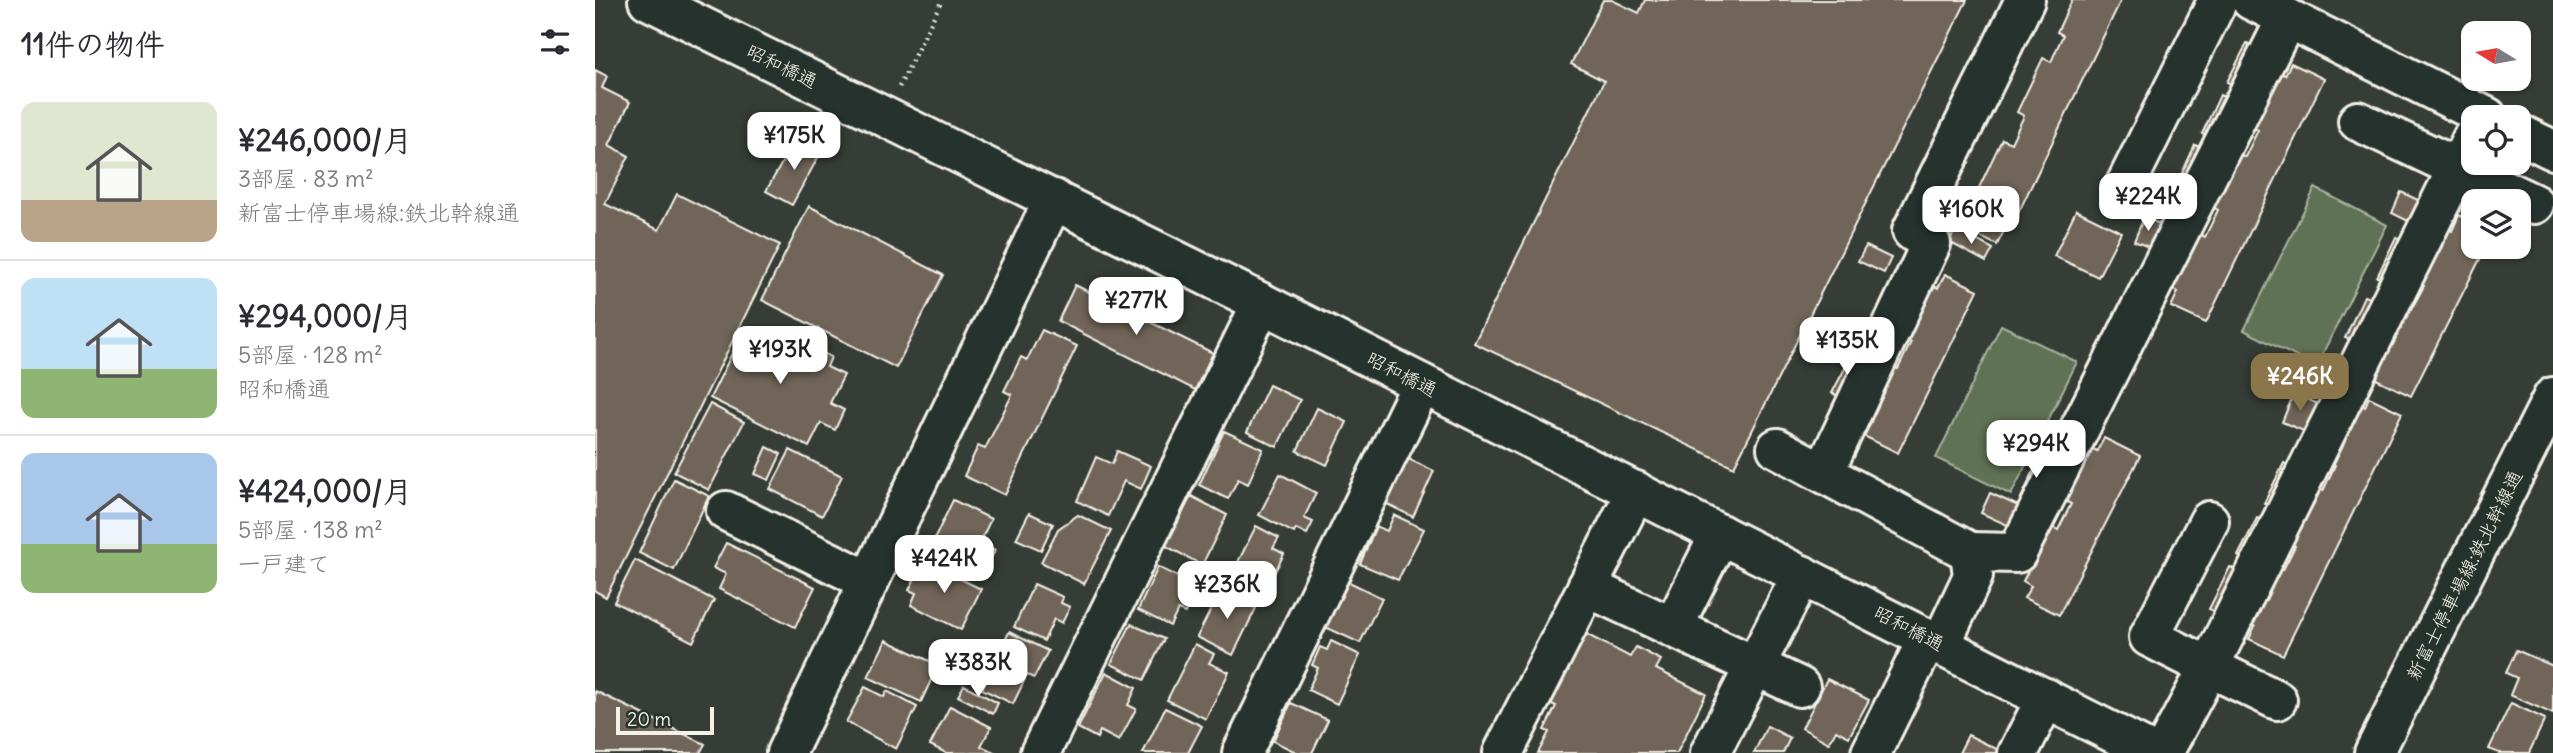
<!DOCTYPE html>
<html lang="ja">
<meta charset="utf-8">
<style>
body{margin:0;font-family:Delius,"Klee One",sans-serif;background:#f2f2f3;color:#2b2b33;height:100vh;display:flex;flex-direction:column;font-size:26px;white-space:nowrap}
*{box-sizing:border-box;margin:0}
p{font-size:23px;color:#7c7c81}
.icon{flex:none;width:38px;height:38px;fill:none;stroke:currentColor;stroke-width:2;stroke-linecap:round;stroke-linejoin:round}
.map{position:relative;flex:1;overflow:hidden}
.details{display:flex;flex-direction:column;background:#fff;width:595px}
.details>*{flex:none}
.needle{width:46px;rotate:281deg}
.fabs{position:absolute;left:1866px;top:21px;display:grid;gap:14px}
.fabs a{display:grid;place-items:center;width:70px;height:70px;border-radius:14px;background:#fff;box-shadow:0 2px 5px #0004;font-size:35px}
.scale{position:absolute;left:21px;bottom:18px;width:98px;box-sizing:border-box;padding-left:7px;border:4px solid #f4f1e8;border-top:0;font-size:19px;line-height:24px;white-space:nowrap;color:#f4f1e8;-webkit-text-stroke:5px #26332d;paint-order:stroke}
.price{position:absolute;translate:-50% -60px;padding:0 16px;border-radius:14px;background:#fff;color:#222;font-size:23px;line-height:46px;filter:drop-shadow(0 2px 4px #0008)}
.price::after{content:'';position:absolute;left:50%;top:42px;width:21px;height:16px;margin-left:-10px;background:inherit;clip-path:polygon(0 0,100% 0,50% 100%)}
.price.current{background:#8a764a;color:#fff}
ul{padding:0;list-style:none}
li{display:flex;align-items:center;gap:21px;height:175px;padding:0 21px}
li+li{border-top:2px solid #e1e1e2}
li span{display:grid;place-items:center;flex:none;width:196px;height:140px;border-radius:14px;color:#555}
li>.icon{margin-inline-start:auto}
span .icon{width:84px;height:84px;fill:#fffc;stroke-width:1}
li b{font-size:30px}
h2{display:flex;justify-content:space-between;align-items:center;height:84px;padding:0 21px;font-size:30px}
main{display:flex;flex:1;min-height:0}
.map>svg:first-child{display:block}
</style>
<main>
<section class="details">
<h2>11件の物件<svg class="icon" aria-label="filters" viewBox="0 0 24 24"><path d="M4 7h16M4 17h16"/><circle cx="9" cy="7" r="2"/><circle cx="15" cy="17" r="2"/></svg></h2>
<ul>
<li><span style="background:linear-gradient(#dfe7d0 70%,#b9a48a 0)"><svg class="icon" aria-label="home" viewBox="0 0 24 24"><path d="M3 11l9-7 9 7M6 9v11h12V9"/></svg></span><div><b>¥246,000/月</b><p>3部屋 · 83 m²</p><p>新富士停車場線:鉄北幹線通</p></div></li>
<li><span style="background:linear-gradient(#bfe0f5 65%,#8fb573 0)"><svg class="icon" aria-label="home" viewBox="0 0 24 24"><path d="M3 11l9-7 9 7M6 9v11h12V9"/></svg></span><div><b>¥294,000/月</b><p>5部屋 · 128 m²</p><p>昭和橋通</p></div></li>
<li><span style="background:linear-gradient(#a9c7e8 65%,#8fb573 0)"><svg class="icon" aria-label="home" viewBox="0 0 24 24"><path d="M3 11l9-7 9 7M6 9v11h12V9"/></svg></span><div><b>¥424,000/月</b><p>5部屋 · 138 m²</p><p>一戸建て</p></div></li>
</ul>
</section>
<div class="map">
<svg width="1958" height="753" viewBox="0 0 1958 753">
<rect width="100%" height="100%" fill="#353d36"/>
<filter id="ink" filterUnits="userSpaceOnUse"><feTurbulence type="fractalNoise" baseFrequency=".0143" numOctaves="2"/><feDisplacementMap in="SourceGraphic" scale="14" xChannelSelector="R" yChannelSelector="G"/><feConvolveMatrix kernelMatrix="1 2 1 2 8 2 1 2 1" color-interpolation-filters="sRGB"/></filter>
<g filter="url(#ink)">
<!-- green -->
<g fill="#607254" stroke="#aab29e" stroke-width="2">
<path d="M 1720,188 L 1792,225 L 1721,367 L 1649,330 Z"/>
<path d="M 1406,325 L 1482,362 L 1416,495 L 1341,458 Z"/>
</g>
<!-- building -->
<g fill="#6f6558" stroke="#f4f1e8" stroke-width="2">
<path d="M 1008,0 L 1017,0 L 1044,13 L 1050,0 L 1372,0 L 1139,467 L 879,343 L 1009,81 L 976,64 Z"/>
<path d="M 1477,0 L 1526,0 L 1417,226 L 1384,210 L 1389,198 L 1381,194 L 1407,139 L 1416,143 L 1429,116 L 1422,112 L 1448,58 L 1456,62 L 1468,35 L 1462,32 Z"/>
<path d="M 1652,43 L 1663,49 L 1644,88 L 1632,82 Z"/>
<path d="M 1696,63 L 1729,79 L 1611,323 L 1576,307 L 1583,292 L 1575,288 L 1601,233 L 1610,237 L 1623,210 L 1616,206 L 1642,153 L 1650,157 L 1663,130 L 1655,126 L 1682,71 L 1690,75 Z"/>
<path d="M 0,70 L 12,76 L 7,88 L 35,102 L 14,145 L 34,156 L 10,204 L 64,230 L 82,194 L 185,245 L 11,597 L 0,591 Z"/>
<path d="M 1625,95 L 1638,101 L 1620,139 L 1607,134 Z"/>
<path d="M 201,138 L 226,152 L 197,205 L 171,191 Z"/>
<path d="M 1600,145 L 1611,150 L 1592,191 L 1581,186 Z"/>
<path d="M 1806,192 L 1825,201 L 1815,222 L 1797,213 Z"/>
<path d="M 214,206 L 348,275 L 301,368 L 167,300 Z"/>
<path d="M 1371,210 L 1410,229 L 1402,245 L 1363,226 Z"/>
<path d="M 1481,210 L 1526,232 L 1503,277 L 1459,256 Z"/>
<path d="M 1864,215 L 1878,222 L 1878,247 L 1891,247 L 1816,396 L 1781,379 L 1787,366 L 1780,362 L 1808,306 L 1816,310 L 1829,286 L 1820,281 L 1847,226 L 1857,231 Z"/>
<path d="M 1549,217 L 1567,225 L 1558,249 L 1539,241 Z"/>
<path d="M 1361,229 L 1398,249 L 1391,262 L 1354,242 Z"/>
<path d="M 1801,237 L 1811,241 L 1792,281 L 1782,277 Z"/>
<path d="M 1271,246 L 1296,258 L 1289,273 L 1263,261 Z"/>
<path d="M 1350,274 L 1383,290 L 1303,453 L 1269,436 L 1276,423 L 1269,419 L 1296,365 L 1303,369 L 1316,342 L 1309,338 L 1335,284 L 1343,288 Z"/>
<path d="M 480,285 L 618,353 L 600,390 L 463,321 Z"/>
<path d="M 1769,296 L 1782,301 L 1762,343 L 1750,338 Z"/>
<path d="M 1283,308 L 1291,313 L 1273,349 L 1264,344 Z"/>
<path d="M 150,327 L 174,339 L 180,328 L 200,338 L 194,348 L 213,358 L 218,348 L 236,357 L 232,367 L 249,375 L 235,403 L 249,410 L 240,430 L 226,423 L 214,447 L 115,398 Z"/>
<path d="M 447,330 L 482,346 L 410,495 L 369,476 L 383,446 L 390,449 L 417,395 L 409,391 L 426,357 L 432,360 Z"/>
<path d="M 1257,355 L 1267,361 L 1247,398 L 1237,393 Z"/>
<path d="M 674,385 L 705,400 L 682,447 L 652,432 Z"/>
<path d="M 1699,393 L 1723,404 L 1711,432 L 1687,422 Z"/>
<path d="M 1774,397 L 1807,413 L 1688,655 L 1654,639 L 1660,626 L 1653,622 L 1680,567 L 1688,570 L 1700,546 L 1693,543 L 1721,487 L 1728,491 L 1740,465 L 1733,462 L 1761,403 L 1770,407 Z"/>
<path d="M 115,404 L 149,422 L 114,490 L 79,472 Z"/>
<path d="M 722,408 L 752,422 L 732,465 L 702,451 Z"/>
<path d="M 629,431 L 668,449 L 653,484 L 643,479 L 633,499 L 604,485 Z"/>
<path d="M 1509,438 L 1545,456 L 1464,615 L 1429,598 L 1436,586 L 1428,581 L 1456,526 L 1463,530 L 1476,504 L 1468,500 L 1495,447 L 1502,451 Z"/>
<path d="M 172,447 L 186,454 L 174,480 L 160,474 Z"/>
<path d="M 195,450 L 247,476 L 227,516 L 175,489 Z"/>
<path d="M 522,451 L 556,466 L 546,489 L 529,481 L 513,516 L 482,501 L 501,457 L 517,464 Z"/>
<path d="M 805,455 L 839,471 L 818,517 L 784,500 Z"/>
<path d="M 1445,458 L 1456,463 L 1437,503 L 1426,498 Z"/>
<path d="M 1689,463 L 1698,468 L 1678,508 L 1669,503 Z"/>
<path d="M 685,474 L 721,493 L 709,518 L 718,522 L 712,534 L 701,529 L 699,533 L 664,515 Z"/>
<path d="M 79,479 L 114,496 L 79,570 L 44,553 Z"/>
<path d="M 1395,493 L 1432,510 L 1423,530 L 1386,513 Z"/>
<path d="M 596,496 L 632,515 L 607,565 L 571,546 Z"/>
<path d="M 358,500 L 396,519 L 385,542 L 400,550 L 388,575 L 335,548 Z"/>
<path d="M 434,513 L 458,524 L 446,550 L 421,539 Z"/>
<path d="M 483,515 L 516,531 L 489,584 L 446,562 L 463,529 Z"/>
<path d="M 799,515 L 829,529 L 803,580 L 765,564 L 781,526 L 792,531 Z"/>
<path d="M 1662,518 L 1673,524 L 1654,562 L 1643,556 Z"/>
<path d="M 661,526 L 684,538 L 678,548 L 689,554 L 667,597 L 652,589 L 655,583 L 637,574 Z"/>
<path d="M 131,543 L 220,587 L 200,627 L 124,589 L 131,574 L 118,568 Z"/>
<path d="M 40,560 L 119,600 L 98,642 L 19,602 Z"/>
<path d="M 329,561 L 386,589 L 366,630 L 316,605 L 321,593 L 314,590 Z"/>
<path d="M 563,567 L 602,586 L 590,613 L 583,610 L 575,626 L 543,610 Z"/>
<path d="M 1635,567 L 1648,573 L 1627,615 L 1614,609 Z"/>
<path d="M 748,579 L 787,598 L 765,643 L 726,625 Z"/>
<path d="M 439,584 L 468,597 L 466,603 L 475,607 L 467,623 L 459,619 L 449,641 L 419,627 Z"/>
<path d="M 628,585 L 651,597 L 648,602 L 661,608 L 638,655 L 602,637 Z"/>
<path d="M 536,624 L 569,639 L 549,680 L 516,664 Z"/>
<path d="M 414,632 L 453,651 L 439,678 L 432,675 L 418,704 L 387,689 Z"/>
<path d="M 989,633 L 1035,657 L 1041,647 L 1066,660 L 1061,669 L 1111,694 L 1082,753 L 943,753 L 954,732 L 949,730 L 961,706 L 954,703 Z"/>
<path d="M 291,640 L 343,665 L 326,702 L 273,677 Z"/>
<path d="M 736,641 L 765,655 L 742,704 L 713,690 L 723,668 L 717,665 L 725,647 L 732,650 Z"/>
<path d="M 383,643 L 401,651 L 387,683 L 369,674 Z"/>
<path d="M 600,644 L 619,654 L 614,663 L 634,672 L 611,719 L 572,700 Z"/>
<path d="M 1921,650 L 1958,666 L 1958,714 L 1915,695 L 1922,678 L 1911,673 Z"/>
<path d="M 511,672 L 541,688 L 533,705 L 541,709 L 524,741 L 505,731 L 502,738 L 483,728 Z"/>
<path d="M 1232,679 L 1274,700 L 1254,737 L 1241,730 L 1234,743 L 1207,728 Z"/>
<path d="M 369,685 L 403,703 L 398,714 L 363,696 Z"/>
<path d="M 270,687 L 289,697 L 292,691 L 322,707 L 301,749 L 251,722 Z"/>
<path d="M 0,691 L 110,744 L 105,753 L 0,753 Z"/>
<path d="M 696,703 L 733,720 L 717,753 L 703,753 L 678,741 Z"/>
<path d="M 1916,703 L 1950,719 L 1934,753 L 1904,753 L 1894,749 Z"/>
<path d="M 355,706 L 396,727 L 386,746 L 401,753 L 351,753 L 335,745 Z"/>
<path d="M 570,708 L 607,726 L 593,753 L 548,753 Z"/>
<path d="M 1172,726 L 1195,738 L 1188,753 L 1159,753 Z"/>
<path d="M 1373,735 L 1408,752 L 1407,753 L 1364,753 Z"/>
</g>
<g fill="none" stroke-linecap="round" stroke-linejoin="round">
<defs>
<g id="minor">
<path d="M 53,0 L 667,303 L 1558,753"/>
<path d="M 1656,0 L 1892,117"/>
<path d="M 1763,121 L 1939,204"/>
<path d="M 1923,133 L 1958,150"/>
<path d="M 1528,190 L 1623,0"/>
<path d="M 1182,448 L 1375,552 L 1378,576 L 1346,644"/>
<path d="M 1229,472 L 1336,244 L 1317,231 L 1430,0"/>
<path d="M 131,511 L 274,581"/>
<path d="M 1375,552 L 1422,553 L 1692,18"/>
<path d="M 992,587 L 1205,687"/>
<path d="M 1078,627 L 1125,534"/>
<path d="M 1682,700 L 1614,667 L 1878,137"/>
<path d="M 191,753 L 459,199"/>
<path d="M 445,753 L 667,303"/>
<path d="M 647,753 L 827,384"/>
<path d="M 908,753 L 1041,491"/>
<path d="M 1115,753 L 1207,575"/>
<path d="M 1276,753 L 1333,638"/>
<path d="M 1423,753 L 1451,698"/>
<path d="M 1568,753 L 1614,667 L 1554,637 L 1614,521"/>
</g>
<path id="major" d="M 1779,753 L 1958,397"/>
</defs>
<!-- minor casing -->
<use href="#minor" stroke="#f4f1e8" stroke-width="44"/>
<!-- major casing -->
<use href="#major" stroke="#f4f1e8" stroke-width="44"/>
<!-- path -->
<path stroke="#f4f1e8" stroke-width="4.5" stroke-dasharray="2 5" stroke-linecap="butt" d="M 304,87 L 347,0"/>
<!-- minor -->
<use href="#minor" stroke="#26332d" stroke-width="38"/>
<!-- major -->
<use href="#major" stroke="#26332d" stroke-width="38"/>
</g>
</g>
<g text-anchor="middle" stroke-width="5" stroke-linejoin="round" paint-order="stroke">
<!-- street labels -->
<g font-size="19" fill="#f4f1e8" stroke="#26332d">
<text transform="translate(187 66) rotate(26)" y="7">昭和橋通</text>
<text transform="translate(807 374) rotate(27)" y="7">昭和橋通</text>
<text transform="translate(1869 575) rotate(-63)" y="7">新富士停車場線:鉄北幹線通</text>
<text transform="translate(1314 628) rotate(27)" y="7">昭和橋通</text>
</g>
</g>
</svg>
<div class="fabs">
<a><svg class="needle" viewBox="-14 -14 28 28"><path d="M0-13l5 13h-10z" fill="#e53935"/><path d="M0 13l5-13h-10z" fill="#7c7c81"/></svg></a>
<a><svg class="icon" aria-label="locate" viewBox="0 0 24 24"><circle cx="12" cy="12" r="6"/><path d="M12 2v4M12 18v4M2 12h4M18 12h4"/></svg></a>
<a><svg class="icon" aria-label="layers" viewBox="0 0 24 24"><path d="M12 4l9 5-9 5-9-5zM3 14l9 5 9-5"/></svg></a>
</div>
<div class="scale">20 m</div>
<b class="price" style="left:199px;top:172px">¥175K</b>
<b class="price" style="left:1553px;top:233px">¥224K</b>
<b class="price" style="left:1376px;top:246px">¥160K</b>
<b class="price" style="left:541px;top:337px">¥277K</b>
<b class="price" style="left:1252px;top:377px">¥135K</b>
<b class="price" style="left:185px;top:386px">¥193K</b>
<b class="price current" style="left:1705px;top:413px">¥246K</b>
<b class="price" style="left:1441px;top:480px">¥294K</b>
<b class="price" style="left:349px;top:595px">¥424K</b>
<b class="price" style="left:632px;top:621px">¥236K</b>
<b class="price" style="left:383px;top:699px">¥383K</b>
</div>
</main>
